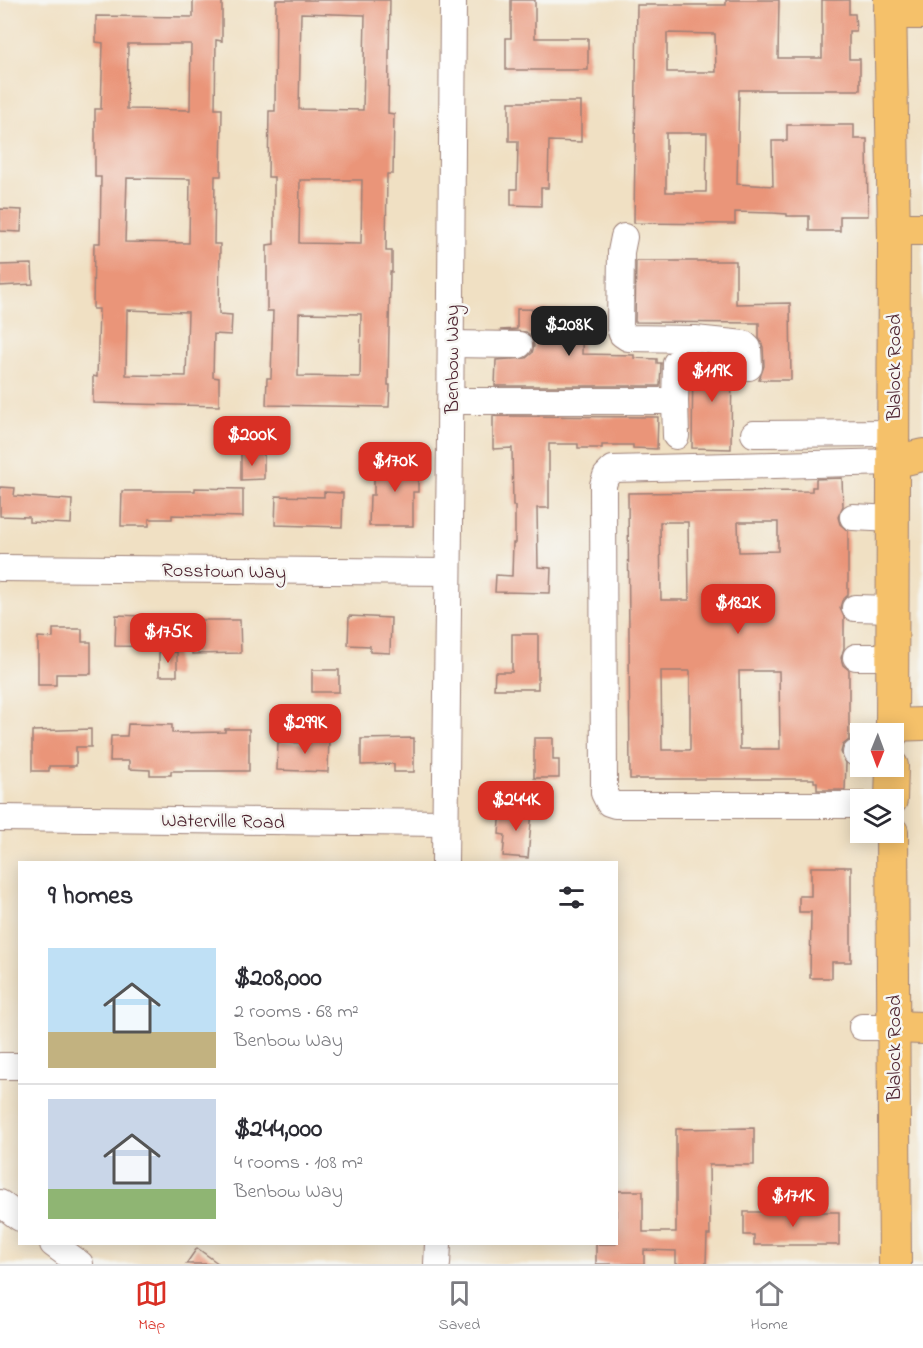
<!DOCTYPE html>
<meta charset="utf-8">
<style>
body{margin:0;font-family:"Indie Flower",sans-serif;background:#f7f7f7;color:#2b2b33;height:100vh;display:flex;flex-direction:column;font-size:22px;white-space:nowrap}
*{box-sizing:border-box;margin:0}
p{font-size:20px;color:#7c7c81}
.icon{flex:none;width:33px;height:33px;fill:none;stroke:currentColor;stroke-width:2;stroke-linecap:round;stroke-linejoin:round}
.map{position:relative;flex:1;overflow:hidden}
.drawer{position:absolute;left:18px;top:861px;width:600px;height:384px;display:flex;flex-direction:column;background:#fff;border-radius:0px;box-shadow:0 3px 15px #0003}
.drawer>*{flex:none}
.needle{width:39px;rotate:181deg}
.fabs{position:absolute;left:850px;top:723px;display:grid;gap:12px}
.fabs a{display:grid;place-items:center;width:54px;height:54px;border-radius:0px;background:#fff;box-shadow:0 3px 15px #0003;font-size:30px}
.price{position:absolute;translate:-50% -51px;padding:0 14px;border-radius:12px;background:#d93025;color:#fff;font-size:20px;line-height:39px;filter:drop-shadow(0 2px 3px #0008)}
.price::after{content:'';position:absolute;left:50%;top:36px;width:18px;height:14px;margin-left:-9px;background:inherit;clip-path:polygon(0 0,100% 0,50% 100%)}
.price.active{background:#222;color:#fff}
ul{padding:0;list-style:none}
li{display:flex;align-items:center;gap:18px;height:150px;padding:0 30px}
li+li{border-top:2px solid #e1e1e2}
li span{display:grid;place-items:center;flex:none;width:168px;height:120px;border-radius:0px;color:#555}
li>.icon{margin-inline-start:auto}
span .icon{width:72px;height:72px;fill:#fffc;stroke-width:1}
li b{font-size:26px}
h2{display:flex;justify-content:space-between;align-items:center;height:72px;padding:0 30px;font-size:26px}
.dock{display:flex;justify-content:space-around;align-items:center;height:84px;border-top:2px solid #e1e1e2;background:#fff;font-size:16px;color:#7c7c81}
.dock a{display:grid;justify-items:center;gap:3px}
.dock .active{color:#d93025}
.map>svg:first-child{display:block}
</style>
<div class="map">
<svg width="923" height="1264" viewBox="0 0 923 1264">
<rect width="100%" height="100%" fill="#f6f6f2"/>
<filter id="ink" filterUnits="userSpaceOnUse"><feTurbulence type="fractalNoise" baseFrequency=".0167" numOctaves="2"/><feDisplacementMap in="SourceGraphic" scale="12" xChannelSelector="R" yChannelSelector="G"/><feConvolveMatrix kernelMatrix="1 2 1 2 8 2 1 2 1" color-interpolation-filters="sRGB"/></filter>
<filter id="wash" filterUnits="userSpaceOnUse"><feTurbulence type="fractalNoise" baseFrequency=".008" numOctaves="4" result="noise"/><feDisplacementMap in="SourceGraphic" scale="24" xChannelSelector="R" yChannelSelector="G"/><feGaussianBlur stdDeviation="1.35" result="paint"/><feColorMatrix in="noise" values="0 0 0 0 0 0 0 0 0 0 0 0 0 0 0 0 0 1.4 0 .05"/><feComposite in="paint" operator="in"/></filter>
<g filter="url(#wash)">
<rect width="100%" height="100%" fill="#f0e0c3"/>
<g id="blocks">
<!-- building -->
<g fill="#ea9579" fill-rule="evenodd">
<path d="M 193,0 L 222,0 L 222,41 L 216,40 L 215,109 L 222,109 L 221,176 L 215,176 L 214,244 L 220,244 L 219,314 L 232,315 L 231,335 L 214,334 L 213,377 L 219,378 L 219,406 L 93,403 L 93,376 L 97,377 L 99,309 L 93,309 L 94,243 L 100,243 L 101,177 L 95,177 L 95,109 L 101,109 L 103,43 L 96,42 L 96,16 L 193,17 ZM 128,44 L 191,44 L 190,110 L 127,109 ZM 127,178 L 190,179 L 189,243 L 125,242 ZM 127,310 L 188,312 L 186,376 L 126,375 Z"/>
<path d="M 276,0 L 390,0 L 388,113 L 394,114 L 393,174 L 387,174 L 386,251 L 392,251 L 392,272 L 390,272 L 388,385 L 390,385 L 389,407 L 266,405 L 267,378 L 271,378 L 273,311 L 267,311 L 267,245 L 274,244 L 274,177 L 268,177 L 269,111 L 275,111 ZM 301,13 L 365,15 L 363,110 L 299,109 ZM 300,180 L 362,180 L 361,244 L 299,243 ZM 299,313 L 361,314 L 360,377 L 298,376 Z"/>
<path d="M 511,0 L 535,0 L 535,38 L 588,38 L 588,70 L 506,70 L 506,38 L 511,38 Z"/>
<path d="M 726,0 L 779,0 L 778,58 L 822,58 L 822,0 L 849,0 L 849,14 L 855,14 L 856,31 L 849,31 L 849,59 L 860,59 L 860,90 L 739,90 L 737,184 L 773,186 L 772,141 L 787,141 L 787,125 L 854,125 L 854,139 L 867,139 L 868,216 L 840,216 L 840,231 L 809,231 L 809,216 L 787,216 L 787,214 L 773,213 L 735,212 L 735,224 L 634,223 L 637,5 L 726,5 ZM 667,33 L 715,34 L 716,72 L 667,72 ZM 666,133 L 707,133 L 706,192 L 666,192 Z"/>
<path d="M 509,102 L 581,102 L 581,142 L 549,141 L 548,188 L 541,188 L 541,206 L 511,205 L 511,189 L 517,189 L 518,141 L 509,141 Z"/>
<path d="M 0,209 L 22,210 L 21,232 L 0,231 Z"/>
<path d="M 636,261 L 736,261 L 736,304 L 790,303 L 791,380 L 759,380 L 764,366 L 763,347 L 759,338 L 759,323 L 635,322 Z"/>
<path d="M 32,264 L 33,284 L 0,286 L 0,265 Z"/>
<path d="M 517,309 L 583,310 L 582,354 L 634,355 L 634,358 L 657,359 L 657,363 L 661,363 L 660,386 L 495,386 L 496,360 L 526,358 L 532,353 L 534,346 L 532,338 L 526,332 L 500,330 L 517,329 Z"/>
<path d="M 693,356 L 732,358 L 731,449 L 692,448 Z"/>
<path d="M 493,416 L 658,417 L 657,449 L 633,448 L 633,445 L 602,445 L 602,448 L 578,448 L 578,444 L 549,444 L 549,508 L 537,508 L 538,567 L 551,568 L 550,593 L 495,592 L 496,575 L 512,576 L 513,543 L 515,543 L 515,506 L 513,506 L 512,448 L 493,449 Z"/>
<path d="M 241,453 L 264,454 L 264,479 L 241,480 Z"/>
<path d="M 392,453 L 418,454 L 418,492 L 413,492 L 413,526 L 369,526 L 370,495 L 374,495 L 374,474 L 391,474 Z"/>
<path d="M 842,478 L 843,506 L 838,517 L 840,524 L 848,531 L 848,595 L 842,601 L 840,608 L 844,617 L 844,648 L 841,658 L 843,665 L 849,670 L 849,740 L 843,745 L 841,752 L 846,763 L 845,790 L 817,790 L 817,782 L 814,782 L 814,779 L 630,779 L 628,493 L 812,491 L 812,487 L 816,487 L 816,479 ZM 660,522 L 688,522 L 689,600 L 661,600 ZM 738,522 L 778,522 L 778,551 L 739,552 ZM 661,671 L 690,671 L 690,750 L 662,750 ZM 739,671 L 779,671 L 780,749 L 740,749 Z"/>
<path d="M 0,487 L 15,488 L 14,496 L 72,500 L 71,524 L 29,522 L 29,517 L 0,516 Z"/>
<path d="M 195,488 L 243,489 L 243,517 L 172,515 L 172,519 L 149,519 L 149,526 L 121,526 L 122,491 L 195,491 Z"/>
<path d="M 324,492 L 343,493 L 342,527 L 275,525 L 276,496 L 324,497 Z"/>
<path d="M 116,615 L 142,616 L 142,622 L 166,622 L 165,647 L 115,646 Z"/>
<path d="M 349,616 L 391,618 L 390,653 L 370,652 L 370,646 L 348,645 Z"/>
<path d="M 191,620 L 240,620 L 241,653 L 192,654 Z"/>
<path d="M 53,629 L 82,629 L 82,642 L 91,642 L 91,674 L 56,674 L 56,685 L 38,685 L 38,637 L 53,638 Z"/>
<path d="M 512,634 L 538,634 L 538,689 L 494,689 L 495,672 L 512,672 Z"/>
<rect x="159" y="652" width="18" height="24"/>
<rect x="312" y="670" width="27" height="22"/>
<path d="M 128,724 L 172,725 L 172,733 L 225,732 L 225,729 L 249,729 L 249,771 L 171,771 L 171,775 L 150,775 L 150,770 L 129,769 L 129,761 L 110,761 L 111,736 L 127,736 Z"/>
<path d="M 91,729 L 91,747 L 76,747 L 76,766 L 49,766 L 49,771 L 32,771 L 32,731 Z"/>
<path d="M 310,735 L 329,736 L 328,772 L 277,770 L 278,742 L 310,743 Z"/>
<path d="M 414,738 L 414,772 L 394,772 L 394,764 L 361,765 L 361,739 Z"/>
<path d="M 534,738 L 553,738 L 553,760 L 559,760 L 559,778 L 534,778 Z"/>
<path d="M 501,809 L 532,811 L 528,858 L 503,856 L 505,835 L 499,834 Z"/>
<path d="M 811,867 L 851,867 L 851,962 L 832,962 L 832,978 L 810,978 L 811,912 L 799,912 L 799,896 L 811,896 Z"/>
<path d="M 754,1128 L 754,1165 L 709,1165 L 710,1235 L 707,1235 L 706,1264 L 676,1264 L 676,1251 L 644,1250 L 644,1264 L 596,1264 L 596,1244 L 616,1244 L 616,1191 L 643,1191 L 643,1232 L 676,1232 L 676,1129 Z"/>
<path d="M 744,1212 L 839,1212 L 839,1245 L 754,1245 L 754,1235 L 744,1235 Z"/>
<path d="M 197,1248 L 219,1264 L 186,1264 Z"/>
</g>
</g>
</g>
<g filter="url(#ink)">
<use href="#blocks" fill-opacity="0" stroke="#9d8077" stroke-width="1.5"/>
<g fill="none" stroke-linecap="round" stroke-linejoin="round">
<defs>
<g id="minor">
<path d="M 624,237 L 621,252 L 620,328 L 622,334 L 628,338 L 695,339 L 744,344 L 748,348 L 749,367"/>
<path d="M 451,344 L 519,345"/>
<path d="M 451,401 L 675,401 L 676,436"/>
<path d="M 675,401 L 676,363"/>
<path d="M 754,434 L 893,433"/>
<path d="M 853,517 L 893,519"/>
<path d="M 0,568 L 448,572"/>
<path d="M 855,608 L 892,609"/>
<path d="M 856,657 L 892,657"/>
<path d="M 856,753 L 861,753"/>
<path d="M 861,805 L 615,805 L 609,803 L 604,793 L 603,485 L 606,476 L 613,469 L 893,462"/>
<path d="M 0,818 L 445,823"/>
<path d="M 445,862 L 450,441 L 453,0"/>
<path d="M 862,1027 L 893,1027"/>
<path d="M 0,1066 L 20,1066"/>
<path d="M 0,1203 L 20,1218"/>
<path d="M 53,1244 L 80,1264"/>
<path d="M 437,1264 L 438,1244"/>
</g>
<g id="major">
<path d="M 890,0 L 894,239 L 892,734"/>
<path d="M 890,13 L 923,13"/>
<path d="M 894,229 L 923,229"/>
<path d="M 893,462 L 923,455"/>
<path d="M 892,725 L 923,724"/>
<path d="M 891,800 L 892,766"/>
<path d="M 892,832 L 895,1264"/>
<path d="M 893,1027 L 923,1028"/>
</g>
</defs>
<!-- minor casing -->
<use href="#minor" stroke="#9d8077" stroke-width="28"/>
<!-- major casing -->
<use href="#major" stroke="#9d8077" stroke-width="34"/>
<!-- minor -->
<use href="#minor" stroke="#fff" stroke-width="26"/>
<!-- major -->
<use href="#major" stroke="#f5c16b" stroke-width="32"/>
</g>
</g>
<g text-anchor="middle" stroke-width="5" stroke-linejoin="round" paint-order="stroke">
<!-- street labels -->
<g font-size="20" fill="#4a1f2b" stroke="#f6f6f2">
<text transform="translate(451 359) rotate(-90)" y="7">Benbow Way</text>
<text transform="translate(893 367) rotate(-90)" y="7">Blalock Road</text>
<text transform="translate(224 570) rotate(1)" y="7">Rosstown Way</text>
<text transform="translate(223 820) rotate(1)" y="7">Waterville Road</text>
<text transform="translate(893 1048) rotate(-90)" y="7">Blalock Road</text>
</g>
</g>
</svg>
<div class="fabs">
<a><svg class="needle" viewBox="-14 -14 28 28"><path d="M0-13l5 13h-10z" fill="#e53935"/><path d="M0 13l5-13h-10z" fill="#7c7c81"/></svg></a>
<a><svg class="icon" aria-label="layers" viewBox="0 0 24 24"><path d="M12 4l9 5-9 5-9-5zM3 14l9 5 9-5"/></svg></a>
</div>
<b class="price active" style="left:569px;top:357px">$208K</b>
<b class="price" style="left:712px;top:403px">$119K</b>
<b class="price" style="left:252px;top:467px">$200K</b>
<b class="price" style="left:395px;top:493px">$170K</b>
<b class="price" style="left:738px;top:635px">$182K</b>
<b class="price" style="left:168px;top:664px">$175K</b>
<b class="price" style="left:305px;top:755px">$299K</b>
<b class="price" style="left:516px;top:832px">$244K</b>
<b class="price" style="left:793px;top:1228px">$171K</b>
<section class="drawer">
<h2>9 homes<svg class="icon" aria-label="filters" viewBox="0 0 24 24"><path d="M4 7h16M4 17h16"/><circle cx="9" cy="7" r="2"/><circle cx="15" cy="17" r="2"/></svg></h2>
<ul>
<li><span style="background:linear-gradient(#bfe0f5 70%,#c2b280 0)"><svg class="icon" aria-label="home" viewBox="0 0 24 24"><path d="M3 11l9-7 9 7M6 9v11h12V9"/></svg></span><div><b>$208,000</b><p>2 rooms · 68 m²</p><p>Benbow Way</p></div></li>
<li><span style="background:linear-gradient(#c9d6e8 75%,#8fb573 0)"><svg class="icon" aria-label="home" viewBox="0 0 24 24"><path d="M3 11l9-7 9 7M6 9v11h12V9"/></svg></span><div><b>$244,000</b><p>4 rooms · 108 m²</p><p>Benbow Way</p></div></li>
</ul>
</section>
</div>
<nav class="dock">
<a class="active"><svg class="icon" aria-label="map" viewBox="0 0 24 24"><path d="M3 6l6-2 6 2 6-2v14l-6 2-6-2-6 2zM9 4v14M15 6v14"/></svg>Map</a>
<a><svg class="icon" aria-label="saved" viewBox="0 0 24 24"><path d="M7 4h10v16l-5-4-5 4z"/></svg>Saved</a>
<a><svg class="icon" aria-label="home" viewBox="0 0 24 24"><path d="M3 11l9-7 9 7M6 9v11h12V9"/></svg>Home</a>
</nav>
